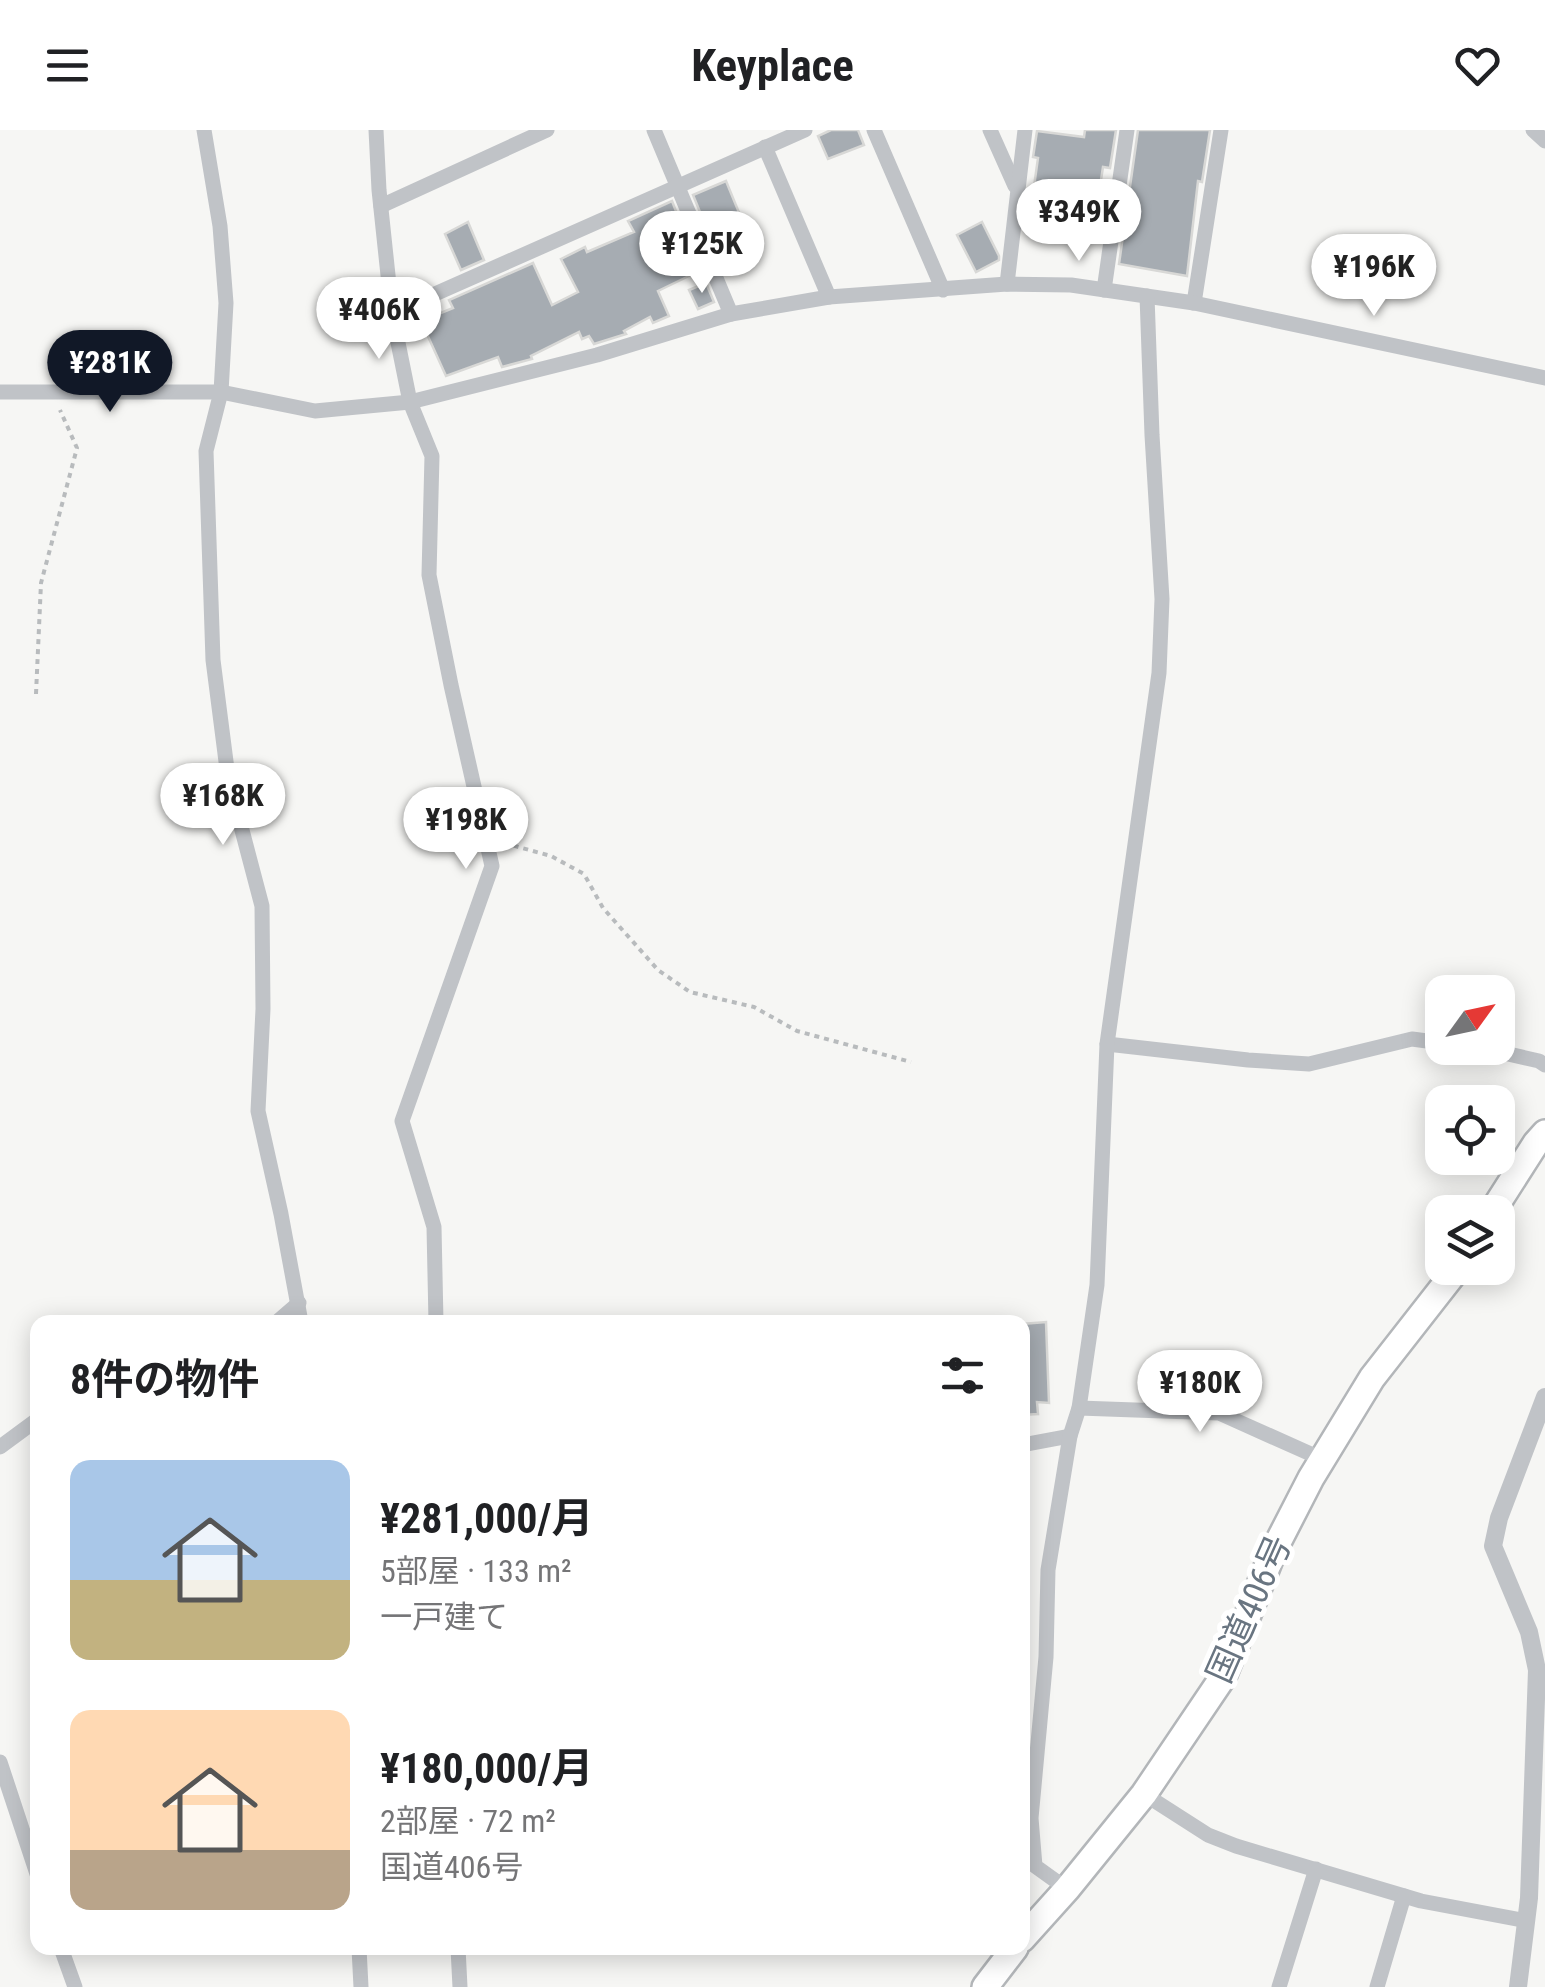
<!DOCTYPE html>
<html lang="ja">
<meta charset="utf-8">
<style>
body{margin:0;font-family:"Roboto Condensed","Noto Sans JP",sans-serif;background:#f2f2f2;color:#202124;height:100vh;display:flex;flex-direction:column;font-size:38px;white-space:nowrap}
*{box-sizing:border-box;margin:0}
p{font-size:32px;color:#757577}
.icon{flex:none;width:55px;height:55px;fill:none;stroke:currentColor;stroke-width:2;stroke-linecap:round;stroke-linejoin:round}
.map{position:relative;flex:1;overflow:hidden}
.panel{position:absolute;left:30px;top:1185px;width:1000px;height:640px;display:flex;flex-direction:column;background:#fff;border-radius:20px;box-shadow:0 5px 25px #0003}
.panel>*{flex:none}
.needle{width:65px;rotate:57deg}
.fabs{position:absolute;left:1425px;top:845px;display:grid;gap:20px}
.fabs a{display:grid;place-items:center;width:90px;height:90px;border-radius:20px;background:#fff;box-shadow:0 5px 25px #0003;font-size:50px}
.price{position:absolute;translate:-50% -85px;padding:0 22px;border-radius:35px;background:#fff;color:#222;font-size:32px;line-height:65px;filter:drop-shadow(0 2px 5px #0008)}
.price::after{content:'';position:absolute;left:50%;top:60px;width:30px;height:22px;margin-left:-15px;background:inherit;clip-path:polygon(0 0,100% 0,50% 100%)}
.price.on{background:#111827;color:#fff}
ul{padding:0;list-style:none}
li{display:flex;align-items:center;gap:30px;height:250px;padding:0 40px}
li span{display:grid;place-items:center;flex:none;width:280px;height:200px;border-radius:20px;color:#555}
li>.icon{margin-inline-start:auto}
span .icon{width:120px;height:120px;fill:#fffc;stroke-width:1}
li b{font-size:42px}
h2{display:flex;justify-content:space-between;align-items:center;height:120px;padding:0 40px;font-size:42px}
header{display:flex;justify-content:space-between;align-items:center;height:130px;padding:0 40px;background:#fff;font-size:45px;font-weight:700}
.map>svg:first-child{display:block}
</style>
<header><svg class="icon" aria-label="menu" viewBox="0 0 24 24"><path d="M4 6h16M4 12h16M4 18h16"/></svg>Keyplace<svg class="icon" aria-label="heart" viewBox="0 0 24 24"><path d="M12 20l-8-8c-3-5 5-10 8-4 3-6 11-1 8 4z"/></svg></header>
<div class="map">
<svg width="1545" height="1857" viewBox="0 0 1545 1857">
<rect width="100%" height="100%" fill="#f6f6f4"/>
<!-- building -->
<g fill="#a6acb2" stroke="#d8d8d6" stroke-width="2.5">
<path d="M 831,0 L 858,0 L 864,15 L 828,29 L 818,6 Z"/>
<path d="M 1085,0 L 1116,0 L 1110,38 L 1103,37 L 1095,89 L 1031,78 L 1038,28 L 1033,27 L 1037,1 L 1084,7 Z"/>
<path d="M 1138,0 L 1210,0 L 1202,52 L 1198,51 L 1187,146 L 1119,134 Z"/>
<path d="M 726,51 L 740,85 L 707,99 L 693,65 Z"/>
<path d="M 672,71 L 688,112 L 682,114 L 695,143 L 658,161 L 669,186 L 653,193 L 650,187 L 624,201 L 626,204 L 594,214 L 589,206 L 582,209 L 579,202 L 531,226 L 532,229 L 502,237 L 498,227 L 446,246 L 421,191 L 453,178 L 449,170 L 533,133 L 552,175 L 578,162 L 561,129 L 585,117 L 587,122 L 634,102 L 628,91 Z"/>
<path d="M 468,92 L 484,130 L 461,140 L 445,104 Z"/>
<path d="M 982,92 L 999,126 L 999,130 L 976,142 L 957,105 Z"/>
<path d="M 706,153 L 714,172 L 698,179 L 689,160 Z"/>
<path d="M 1046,1192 L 1049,1273 L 1037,1272 L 1038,1284 L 1022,1285 L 1022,1194 Z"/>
</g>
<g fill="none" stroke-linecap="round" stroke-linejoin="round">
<defs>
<g id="trunk">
<path d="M 1492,1082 L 1536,1013 L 1545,1003"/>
<path d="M 1022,1809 L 1067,1759 L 1144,1664 L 1223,1547 L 1273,1422 L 1311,1348 L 1372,1248 L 1458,1138"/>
<path d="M 985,1857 L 1015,1818"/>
</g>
</defs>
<!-- trunk casing -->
<use href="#trunk" stroke="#b3b6b9" stroke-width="30"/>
<!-- path -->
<g stroke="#b8bbbd" stroke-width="4" stroke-dasharray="5 5" stroke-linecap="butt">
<path d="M 36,564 L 41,453 L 77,318 L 60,280"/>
<path d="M 504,713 L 551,726 L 584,744 L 603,778 L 658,840 L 690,862 L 754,877 L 797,901 L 911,932"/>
</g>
<!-- minor -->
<g stroke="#c0c3c7" stroke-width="15">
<path d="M 204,0 L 220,96 L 226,173 L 221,262 L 206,321 L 213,530 L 228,647 L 262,776 L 263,879 L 258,981 L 281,1084 L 301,1192"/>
<path d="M 376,0 L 379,60 L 392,183 L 410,272 L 432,326 L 429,445 L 451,555 L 492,736 L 402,991 L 434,1097 L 436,1192"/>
<path d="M 654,0 L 731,184"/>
<path d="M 874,0 L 943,160"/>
<path d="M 990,0 L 1015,56"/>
<path d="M 1533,0 L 1545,11"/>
<path d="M 765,17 L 829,167"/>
<path d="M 381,76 L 547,0"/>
<path d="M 1007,154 L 1025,0"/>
<path d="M 1104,160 L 1127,0"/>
<path d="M 1194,173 L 1221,0"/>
<path d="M 392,183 L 805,0"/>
<path d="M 0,262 L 221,262 L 315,281 L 410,272 L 597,225 L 731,184 L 829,167 L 1007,154 L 1071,155 L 1194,173 L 1545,248"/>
<path d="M 1107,914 L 1248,930 L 1309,934 L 1412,909 L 1442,913"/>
<path d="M 1482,918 L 1539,931 L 1545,935"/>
<path d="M 277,1192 L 299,1173"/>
<path d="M 1079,1278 L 1219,1283 L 1322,1329"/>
<path d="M 1022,1315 L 1070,1306"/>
<path d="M 0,1317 L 38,1289"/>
<path d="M 0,1632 L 38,1747"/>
<path d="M 1144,1664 L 1208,1705 L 1236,1716 L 1421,1771 L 1527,1791"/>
<path d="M 1067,1759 L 1035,1736 L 1031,1688 L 1046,1527 L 1048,1440 L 1070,1306 L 1079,1278 L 1097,1155 L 1107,914 L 1159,543 L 1162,469 L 1152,305 L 1147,166"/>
<path d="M 61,1818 L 75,1857"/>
<path d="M 359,1818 L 361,1857"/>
<path d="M 458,1818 L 460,1857"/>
<path d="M 1279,1857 L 1316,1739"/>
<path d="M 1377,1857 L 1404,1766"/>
</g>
<!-- tertiary -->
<path stroke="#c0c3c7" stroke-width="18" d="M 1518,1857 L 1529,1768 L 1537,1540 L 1529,1502 L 1493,1416 L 1499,1388 L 1545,1267"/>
<!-- trunk -->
<use href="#trunk" stroke="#fff" stroke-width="25"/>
</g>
<g text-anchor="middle" stroke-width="10" stroke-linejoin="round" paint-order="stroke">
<!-- street labels -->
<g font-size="35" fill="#697581" stroke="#fff">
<text transform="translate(1249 1479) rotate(-66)" y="12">国道406号</text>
</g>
</g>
</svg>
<div class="fabs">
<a><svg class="needle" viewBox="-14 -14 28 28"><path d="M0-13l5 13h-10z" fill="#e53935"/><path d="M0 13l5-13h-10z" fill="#757577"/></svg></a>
<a><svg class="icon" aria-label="locate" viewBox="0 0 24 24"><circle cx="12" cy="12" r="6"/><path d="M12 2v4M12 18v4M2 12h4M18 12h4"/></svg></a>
<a><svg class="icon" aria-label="layers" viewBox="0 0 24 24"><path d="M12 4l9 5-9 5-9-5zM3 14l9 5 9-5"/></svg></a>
</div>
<b class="price" style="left:1079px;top:134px">¥349K</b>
<b class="price" style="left:702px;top:166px">¥125K</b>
<b class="price" style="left:1374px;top:189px">¥196K</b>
<b class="price" style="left:379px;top:232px">¥406K</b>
<b class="price on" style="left:110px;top:285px">¥281K</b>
<b class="price" style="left:223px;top:718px">¥168K</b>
<b class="price" style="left:466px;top:742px">¥198K</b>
<b class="price" style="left:1200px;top:1305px">¥180K</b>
<section class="panel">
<h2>8件の物件<svg class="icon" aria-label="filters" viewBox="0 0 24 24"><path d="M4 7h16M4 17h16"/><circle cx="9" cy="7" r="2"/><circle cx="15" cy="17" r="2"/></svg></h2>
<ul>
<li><span style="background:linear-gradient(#a9c7e8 60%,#c2b280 0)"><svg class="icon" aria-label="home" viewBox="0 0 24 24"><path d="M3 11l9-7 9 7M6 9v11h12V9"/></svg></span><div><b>¥281,000/月</b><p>5部屋 · 133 m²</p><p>一戸建て</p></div></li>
<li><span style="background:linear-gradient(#ffd9b3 70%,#b9a48a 0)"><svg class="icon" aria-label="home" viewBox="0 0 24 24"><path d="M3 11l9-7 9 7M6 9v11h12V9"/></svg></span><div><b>¥180,000/月</b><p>2部屋 · 72 m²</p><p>国道406号</p></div></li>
</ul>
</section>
</div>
